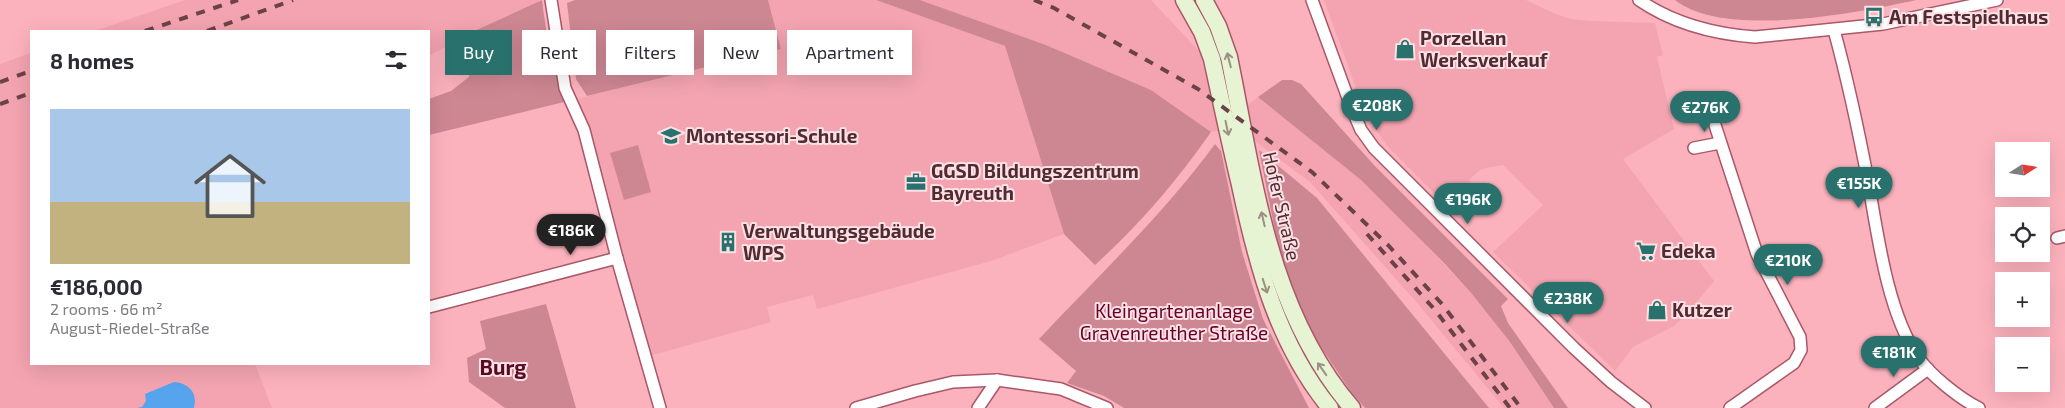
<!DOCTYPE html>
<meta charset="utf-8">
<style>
body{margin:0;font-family:"Exo 2",sans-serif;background:#f2f2f3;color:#2b2b33;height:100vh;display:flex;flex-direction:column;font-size:19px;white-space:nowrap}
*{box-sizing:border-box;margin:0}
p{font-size:16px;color:#7c7c81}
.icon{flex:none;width:28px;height:28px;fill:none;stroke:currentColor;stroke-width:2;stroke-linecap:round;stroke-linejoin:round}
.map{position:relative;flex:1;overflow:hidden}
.panel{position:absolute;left:30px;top:30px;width:400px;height:335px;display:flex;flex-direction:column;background:#fff;border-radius:0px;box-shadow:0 5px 20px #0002}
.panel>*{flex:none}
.guide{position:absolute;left:445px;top:30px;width:475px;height:45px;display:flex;gap:10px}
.needle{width:32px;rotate:78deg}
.fabs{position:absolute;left:1995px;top:142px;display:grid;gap:10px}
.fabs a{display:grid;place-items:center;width:55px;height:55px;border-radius:0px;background:#fff;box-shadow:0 5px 20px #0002;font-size:25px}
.price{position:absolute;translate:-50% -42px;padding:0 11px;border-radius:18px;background:#28716c;color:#fff;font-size:16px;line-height:32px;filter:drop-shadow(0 1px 2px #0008)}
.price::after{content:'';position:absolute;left:50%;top:30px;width:15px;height:11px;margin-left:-8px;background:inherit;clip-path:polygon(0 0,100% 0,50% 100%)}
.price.active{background:#222;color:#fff}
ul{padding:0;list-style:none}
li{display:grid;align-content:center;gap:10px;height:265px;padding:0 20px}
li+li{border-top:1px solid #e1e1e2}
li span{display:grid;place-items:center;height:155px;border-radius:0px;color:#555}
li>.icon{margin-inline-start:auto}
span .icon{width:90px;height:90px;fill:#fffc;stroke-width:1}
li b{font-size:21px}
h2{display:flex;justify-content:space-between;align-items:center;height:60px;padding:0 20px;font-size:21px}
.pill{padding:0 18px;border-radius:0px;background:#fff;box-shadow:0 5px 20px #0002;font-size:18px;line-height:45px}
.pill.active{background:#28716c;color:#fff}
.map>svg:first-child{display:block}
</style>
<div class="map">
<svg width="2065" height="408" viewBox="0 0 2065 408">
<rect width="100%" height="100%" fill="#fcb2bd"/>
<!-- built -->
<g fill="#f3a4b0">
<path d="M 185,0 L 541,0 L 472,32 L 429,56 L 429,31 L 95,31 Z"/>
<path d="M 768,0 L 876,0 L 1005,46 L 1064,234 L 991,261 L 817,309 L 813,295 L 767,307 L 771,322 L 646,357 L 582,131 L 568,101 L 781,49 Z"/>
<path d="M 920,0 L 1151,0 L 1249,104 L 1258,97 L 1361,180 L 1406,224 L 1472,294 L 1510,342 L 1554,408 L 1504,408 L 1418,304 L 1310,182 L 1237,128 L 1211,132 L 1151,90 L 1046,45 Z"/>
<path d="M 1324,0 L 1526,0 L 1556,14 L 1571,19 L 1592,21 L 1655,23 L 1663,55 L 1657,57 L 1674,129 L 1623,159 L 1714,281 L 1687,314 L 1674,326 L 1633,347 L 1615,371 L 1493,252 L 1543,205 L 1503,165 L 1481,169 L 1469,180 L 1471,183 L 1457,197 L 1452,197 L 1445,204 L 1389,148 L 1373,126 L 1361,102 Z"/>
<path d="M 31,53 L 31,364 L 255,364 L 272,408 L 0,408 L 0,64 Z"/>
</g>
<!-- green -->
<g fill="#cd8793">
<path d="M 542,0 C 546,34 553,69 568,101 L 429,135 L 429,99 L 451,91 L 469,77 L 472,32 Z"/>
<path d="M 575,0 L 768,0 L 781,49 L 587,96 L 576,79 L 567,3 Z"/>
<path d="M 876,0 L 920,0 L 1046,45 L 1151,90 L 1211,132 C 1177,181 1139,225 1095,265 L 1064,234 L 1005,46 Z"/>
<path d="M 1675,0 L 1916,0 C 1858,13 1724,39 1675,0 Z"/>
<path d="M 1282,80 L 1292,80 L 1301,84 L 1374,165 L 1508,299 L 1501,306 L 1508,323 L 1568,408 L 1554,408 L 1510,342 L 1472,294 L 1444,263 L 1361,180 L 1258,97 Z"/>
<path d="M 1215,144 L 1221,151 L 1242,252 L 1263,319 L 1309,408 L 1124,408 L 1104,396 L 1067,383 L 1076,371 L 1039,339 C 1099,275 1163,215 1215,144 Z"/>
<path d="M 638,145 L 651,192 L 624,200 L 610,153 Z"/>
<path d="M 1259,150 L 1317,198 L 1489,408 L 1365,408 L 1351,392 L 1309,329 L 1279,251 Z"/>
<path d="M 546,304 L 576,408 L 505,408 L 469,382 L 467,358 L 486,349 L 480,321 Z"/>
</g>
<!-- water -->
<path fill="#55a4ed" d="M 174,382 C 189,383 198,393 194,408 L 137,408 L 142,407 L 146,401 L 145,394 Z"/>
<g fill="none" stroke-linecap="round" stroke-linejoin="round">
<defs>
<g id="street">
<path d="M 551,0 L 565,88 L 584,130 L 617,258 L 660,408"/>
<path d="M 1312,0 L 1352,109 L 1361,130 L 1374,148 L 1574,348 L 1611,382 L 1645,408"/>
<path d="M 1639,0 C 1674,24 1713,34 1755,37 L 1883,24 L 1997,0"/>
<path d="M 1834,30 C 1848,81 1859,133 1869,186 C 1878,238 1888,313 1918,357 C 1929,374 1960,399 1979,408"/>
<path d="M 1715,125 L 1757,254 L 1800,337 L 1801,350 L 1794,363 L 1730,408"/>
<path d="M 1694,148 L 1720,143"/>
<path d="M 2057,238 L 2065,236"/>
<path d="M 429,307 L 617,258"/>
<path d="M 856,408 L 915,391 L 953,382 L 997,380 L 1061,389 L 1107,408"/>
<path d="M 978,408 L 997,380"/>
<path d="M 1875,408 L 1928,369"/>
</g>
<g id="secondary">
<path d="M 1184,0 L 1202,32 L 1212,59 C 1221,101 1230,143 1240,185 C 1257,265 1277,343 1330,408"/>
<path d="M 1204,0 L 1218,26 L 1229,57 C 1254,179 1268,310 1352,408"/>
</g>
</defs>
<!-- street casing -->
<use href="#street" stroke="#aa5767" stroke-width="14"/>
<!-- secondary casing -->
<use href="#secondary" stroke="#aa5767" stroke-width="19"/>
<!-- street -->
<use href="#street" stroke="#fff" stroke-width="11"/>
<!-- secondary -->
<use href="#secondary" stroke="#e6f4d4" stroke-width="16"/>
<!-- rail -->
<g stroke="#6c4249" stroke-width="4" stroke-dasharray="9 9" stroke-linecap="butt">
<path d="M 1034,0 L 1054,8 L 1198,89 L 1312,172 L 1388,245 L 1442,304 L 1521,408"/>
<path d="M 145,31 L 238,0"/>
<path d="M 207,31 L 293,0"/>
<path d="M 0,82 L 31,71"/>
<path d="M 0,104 L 31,93"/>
<path d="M 1367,234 L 1435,310 L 1510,408"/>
</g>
</g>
<!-- one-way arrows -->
<defs><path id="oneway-shaft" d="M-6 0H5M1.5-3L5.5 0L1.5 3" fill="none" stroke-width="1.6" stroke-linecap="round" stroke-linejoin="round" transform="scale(1.25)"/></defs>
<g stroke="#9b9083">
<use href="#oneway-shaft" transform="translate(1229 60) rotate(-104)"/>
<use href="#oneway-shaft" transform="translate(1227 128) rotate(78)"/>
<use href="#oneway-shaft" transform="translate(1263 219) rotate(-103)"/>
<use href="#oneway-shaft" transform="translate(1265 286) rotate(72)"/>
<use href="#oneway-shaft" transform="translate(1322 369) rotate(-125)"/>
</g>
<!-- icons -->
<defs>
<symbol id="bus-bare" viewBox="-9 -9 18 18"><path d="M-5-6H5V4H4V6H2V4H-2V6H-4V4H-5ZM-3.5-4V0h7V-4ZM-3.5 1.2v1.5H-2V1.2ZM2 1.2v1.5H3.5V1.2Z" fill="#28716c" stroke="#fee1e5" stroke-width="2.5" paint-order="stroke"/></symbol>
<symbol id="shop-bare" viewBox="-9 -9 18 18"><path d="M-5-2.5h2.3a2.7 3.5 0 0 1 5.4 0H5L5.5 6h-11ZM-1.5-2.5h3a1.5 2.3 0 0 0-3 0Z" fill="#28716c" stroke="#fee1e5" stroke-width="2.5" paint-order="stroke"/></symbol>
<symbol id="school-bare" viewBox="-9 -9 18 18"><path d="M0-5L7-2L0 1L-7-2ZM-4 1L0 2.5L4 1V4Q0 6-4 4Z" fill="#28716c" stroke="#fee1e5" stroke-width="2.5" paint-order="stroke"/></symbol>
<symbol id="office-bare" viewBox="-9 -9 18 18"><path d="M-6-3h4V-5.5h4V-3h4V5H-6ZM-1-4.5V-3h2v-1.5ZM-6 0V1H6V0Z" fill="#28716c" stroke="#fee1e5" stroke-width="2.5" paint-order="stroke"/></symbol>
<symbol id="building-bare" viewBox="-9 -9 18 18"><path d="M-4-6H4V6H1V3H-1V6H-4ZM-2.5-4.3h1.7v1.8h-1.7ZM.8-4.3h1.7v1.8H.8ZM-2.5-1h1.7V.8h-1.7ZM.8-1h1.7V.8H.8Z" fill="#28716c" stroke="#fee1e5" stroke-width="2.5" paint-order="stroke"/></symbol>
<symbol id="supermarket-bare" viewBox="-9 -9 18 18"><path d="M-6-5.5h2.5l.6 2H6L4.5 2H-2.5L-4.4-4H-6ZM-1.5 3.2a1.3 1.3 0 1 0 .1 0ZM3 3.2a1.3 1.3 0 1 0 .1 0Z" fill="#28716c" stroke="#fee1e5" stroke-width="2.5" paint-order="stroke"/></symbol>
</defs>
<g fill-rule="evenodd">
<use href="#bus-bare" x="1860" y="3" width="28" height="28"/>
<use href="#shop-bare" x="1391" y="35" width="28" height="28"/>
<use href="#school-bare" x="657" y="122" width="28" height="28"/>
<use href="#office-bare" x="902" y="168" width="28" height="28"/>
<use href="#building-bare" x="714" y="228" width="28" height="28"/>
<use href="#supermarket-bare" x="1632" y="237" width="28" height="28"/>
<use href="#shop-bare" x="1643" y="296" width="28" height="28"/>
</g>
<g text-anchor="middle" stroke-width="4" stroke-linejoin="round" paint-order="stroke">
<!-- poi labels -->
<g font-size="19" font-weight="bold" fill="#502c32" stroke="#fee1e5" text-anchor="start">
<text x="1889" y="24">Am Festspielhaus</text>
<text x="1420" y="45">Porzellan<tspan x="1420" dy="22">Werksverkauf</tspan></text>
<text x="686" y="143">Montessori-Schule</text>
<text x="931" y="178">GGSD Bildungszentrum<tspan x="931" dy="22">Bayreuth</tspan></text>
<text x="743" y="238">Verwaltungsgebäude<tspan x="743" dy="22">WPS</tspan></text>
<text x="1661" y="258">Edeka</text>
<text x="1672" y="317">Kutzer</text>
</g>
<!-- street labels -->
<g font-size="19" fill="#502c32" stroke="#fee1e5">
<text transform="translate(1282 206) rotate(77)" y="7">Hofer Straße</text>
</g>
<!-- park labels -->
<g font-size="19" fill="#660026" stroke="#fee1e5">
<text x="1174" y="318">Kleingartenanlage<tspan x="1174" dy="22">Gravenreuther Straße</tspan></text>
</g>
<!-- quarter labels -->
<g font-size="21" font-weight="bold" fill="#580a23" stroke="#fee1e5">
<text x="503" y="375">Burg</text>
</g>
</g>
</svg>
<div class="fabs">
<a><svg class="needle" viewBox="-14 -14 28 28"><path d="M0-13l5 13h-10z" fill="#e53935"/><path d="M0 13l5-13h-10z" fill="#7c7c81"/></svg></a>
<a><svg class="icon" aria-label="locate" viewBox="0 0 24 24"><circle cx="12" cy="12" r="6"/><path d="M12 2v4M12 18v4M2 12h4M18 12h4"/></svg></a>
<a>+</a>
<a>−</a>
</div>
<b class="price" style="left:1377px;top:131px">€208K</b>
<b class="price" style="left:1705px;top:133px">€276K</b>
<b class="price" style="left:1859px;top:209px">€155K</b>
<b class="price" style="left:1468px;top:225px">€196K</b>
<b class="price active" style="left:571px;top:256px">€186K</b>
<b class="price" style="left:1788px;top:286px">€210K</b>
<b class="price" style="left:1568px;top:324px">€238K</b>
<b class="price" style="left:1894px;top:378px">€181K</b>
<div class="guide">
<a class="pill active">Buy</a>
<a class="pill">Rent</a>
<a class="pill">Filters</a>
<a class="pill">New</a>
<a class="pill">Apartment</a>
</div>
<section class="panel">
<h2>8 homes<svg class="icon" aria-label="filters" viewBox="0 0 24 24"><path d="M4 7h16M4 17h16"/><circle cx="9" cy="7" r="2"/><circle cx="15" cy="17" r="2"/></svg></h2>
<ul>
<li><span style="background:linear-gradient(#a9c7e8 60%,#c2b280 0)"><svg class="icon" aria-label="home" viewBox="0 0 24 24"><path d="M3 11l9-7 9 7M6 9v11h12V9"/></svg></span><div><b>€186,000</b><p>2 rooms · 66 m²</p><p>August-Riedel-Straße</p></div></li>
</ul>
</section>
</div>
